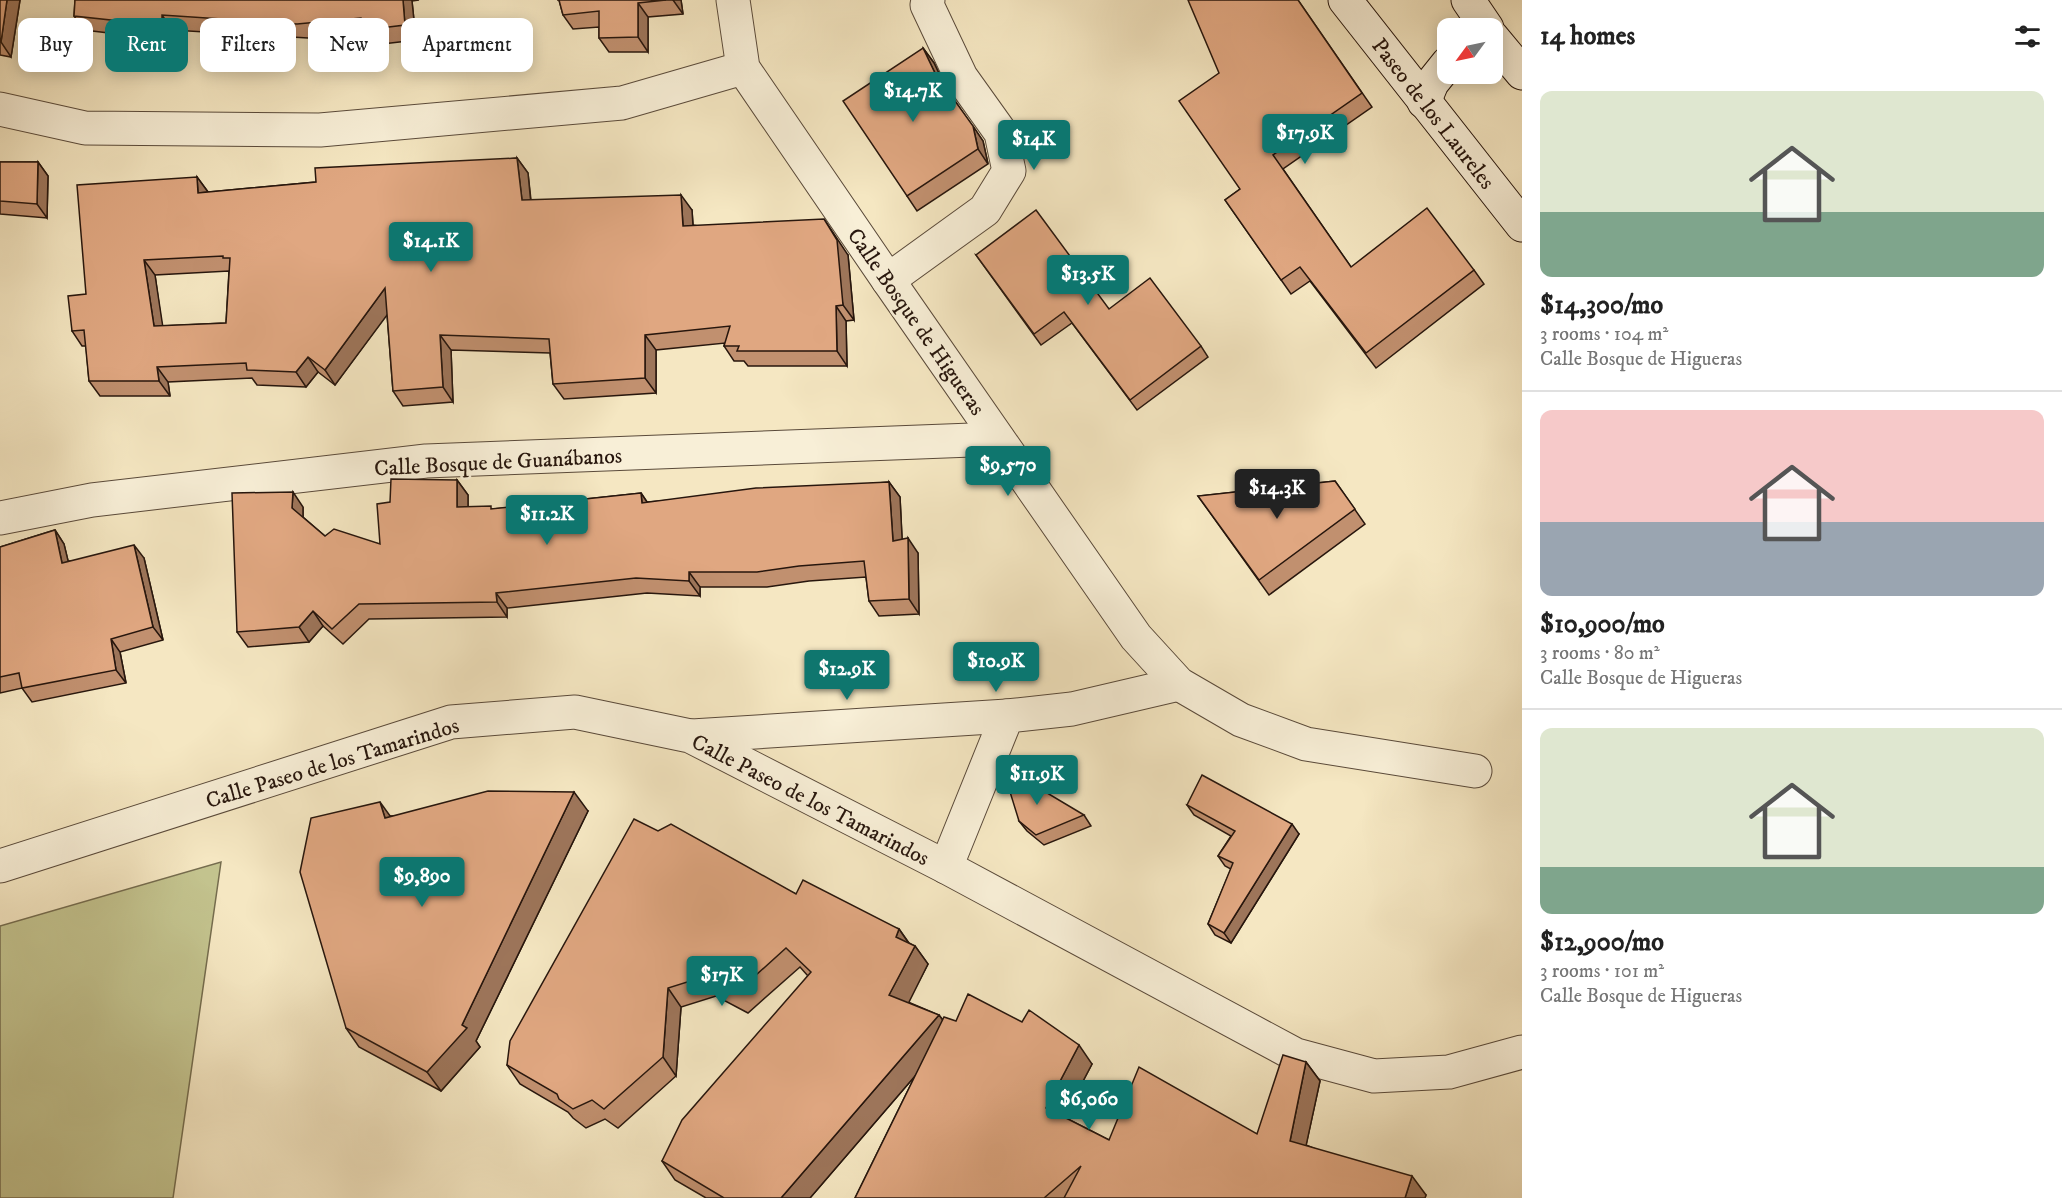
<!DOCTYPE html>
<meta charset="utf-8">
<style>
body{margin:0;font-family:"IM FELL DW Pica",serif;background:#f6f6f6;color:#222;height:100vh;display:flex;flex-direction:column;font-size:22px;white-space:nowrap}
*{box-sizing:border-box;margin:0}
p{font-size:20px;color:#767676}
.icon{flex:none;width:33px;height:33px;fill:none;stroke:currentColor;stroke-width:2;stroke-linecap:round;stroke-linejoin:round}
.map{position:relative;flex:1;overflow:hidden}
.details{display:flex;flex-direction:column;background:#fff;width:540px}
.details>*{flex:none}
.banner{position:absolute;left:18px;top:18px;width:570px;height:54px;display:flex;gap:12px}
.needle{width:39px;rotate:237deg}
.fabs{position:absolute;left:1437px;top:18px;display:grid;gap:12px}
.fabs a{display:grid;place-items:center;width:66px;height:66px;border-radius:12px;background:#fff;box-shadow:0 3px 15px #0003;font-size:30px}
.price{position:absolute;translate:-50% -51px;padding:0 14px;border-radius:6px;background:#0f766e;color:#fff;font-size:20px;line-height:39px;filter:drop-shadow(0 2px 3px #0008)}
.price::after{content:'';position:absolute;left:50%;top:36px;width:18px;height:14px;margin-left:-9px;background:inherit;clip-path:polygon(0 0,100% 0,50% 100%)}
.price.selected{background:#222;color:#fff}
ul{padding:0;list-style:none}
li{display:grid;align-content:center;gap:12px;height:318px;padding:0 18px}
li+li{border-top:2px solid #e0e0e0}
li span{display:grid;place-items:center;height:186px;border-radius:12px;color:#555}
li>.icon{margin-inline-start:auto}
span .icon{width:108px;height:108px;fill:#fffc;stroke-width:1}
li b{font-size:26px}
h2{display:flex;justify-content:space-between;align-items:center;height:72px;padding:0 18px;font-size:26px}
.tag{padding:0 21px;border-radius:12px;background:#fff;box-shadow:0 3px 15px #0003;font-size:21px;line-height:54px}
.tag.selected{background:#0f766e;color:#fff}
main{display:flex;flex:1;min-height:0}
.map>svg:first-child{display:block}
</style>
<main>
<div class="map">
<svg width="1522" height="1198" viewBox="0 0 1522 1198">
<rect width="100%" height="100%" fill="#f5e7c2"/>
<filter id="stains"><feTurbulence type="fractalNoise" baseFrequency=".00333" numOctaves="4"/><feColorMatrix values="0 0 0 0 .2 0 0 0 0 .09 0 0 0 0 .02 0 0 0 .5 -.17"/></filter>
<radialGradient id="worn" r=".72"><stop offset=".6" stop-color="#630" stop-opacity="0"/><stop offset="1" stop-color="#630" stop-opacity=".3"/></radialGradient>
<!-- green -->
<path fill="#c3c38e" stroke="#756c4e" stroke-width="1.5" d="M 221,862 L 173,1198 L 0,1198 L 0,926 Z"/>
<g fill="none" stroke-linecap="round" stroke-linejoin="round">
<defs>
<g id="street">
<path d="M 733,0 L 743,68 L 888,280 L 1136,637 L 1179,684 L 1241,720 L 1306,744 L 1475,771"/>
<path d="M 0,109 L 85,128 L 320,130 L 622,103 L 743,68"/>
<path d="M 888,280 L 985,210 L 1009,171 L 1001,133 L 961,77 L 927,5 L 928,0"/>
<path d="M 0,518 L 92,500 L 426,461 L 998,439"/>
<path d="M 692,736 L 1007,716"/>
<path d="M 0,866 L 451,722 L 575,712 L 690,736 L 946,867 L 1296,1055 L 1374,1076 L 1449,1072 L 1522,1052"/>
<path d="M 946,867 L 1007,716 L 1072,709 L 1179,684"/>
</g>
<g id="secondary">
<path d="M 1345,0 L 1522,225"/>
<path d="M 1468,0 L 1487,28"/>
<path d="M 1492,37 L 1522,73"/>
<path d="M 1424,102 L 1432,83 L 1448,63"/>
</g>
</defs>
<!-- street casing -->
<use href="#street" stroke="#5a4a3a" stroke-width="35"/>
<!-- secondary casing -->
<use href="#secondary" stroke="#27160d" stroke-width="35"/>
<!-- street -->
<use href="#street" stroke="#f8efd7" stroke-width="33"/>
<!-- secondary -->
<use href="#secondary" stroke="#f8efd7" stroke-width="33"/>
</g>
<!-- wall -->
<g fill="#c1906f" stroke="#27160d" stroke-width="1.5" fill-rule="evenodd">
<path d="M 0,0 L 20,0 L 11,57 L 0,55 Z"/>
<path d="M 75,0 L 419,0 L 412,1 L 416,40 L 374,45 L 365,33 L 308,38 L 172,30 L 172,45 L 139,42 L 134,36 L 84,30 L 74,16 Z"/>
<path d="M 557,0 L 681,0 L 683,14 L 648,17 L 648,52 L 609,52 L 599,38 L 599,27 L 573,29 L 563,15 L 559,0 Z"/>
<path d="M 1298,0 L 1372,107 L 1283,169 L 1351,267 L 1474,270 L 1484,284 L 1376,368 L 1310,281 L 1291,294 L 1225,200 L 1240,189 L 1219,73 Z"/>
<path d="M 923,48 L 934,63 L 945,87 L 983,141 L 988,164 L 917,211 L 907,196 Z"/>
<path d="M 517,158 L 528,173 L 531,200 L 692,210 L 693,225 L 848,255 L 854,320 L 846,321 L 847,366 L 748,366 L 744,361 L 734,361 L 724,346 L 725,343 L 656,350 L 656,393 L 564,399 L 553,384 L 550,353 L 451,350 L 453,402 L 403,406 L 393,391 L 387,314 L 335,385 L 318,372 L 306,387 L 257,385 L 252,378 L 168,382 L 170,396 L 100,396 L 89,381 L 86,346 L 82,346 L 72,331 L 86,294 L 197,177 L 208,192 L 316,182 ZM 229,271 L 226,323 L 162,326 L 155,275 Z"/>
<path d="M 0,162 L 38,162 L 48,176 L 47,218 L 0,214 Z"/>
<path d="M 976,255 L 1201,346 L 1208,357 L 1137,410 L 1072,323 L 1041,345 Z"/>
<path d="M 457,480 L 468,495 L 468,507 L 493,509 L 641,493 L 647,502 L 889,482 L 900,497 L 902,539 L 918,553 L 919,614 L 879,616 L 869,601 L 866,577 L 809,581 L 767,587 L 700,587 L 700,596 L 647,593 L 507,608 L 507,617 L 369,619 L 343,644 L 323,626 L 309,642 L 248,647 L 237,632 L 303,507 L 303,517 L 325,536 L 380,544 L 390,502 Z"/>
<path d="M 1335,481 L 1365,524 L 1269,595 L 1198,496 Z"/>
<path d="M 55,530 L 64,544 L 68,561 L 144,558 L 163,640 L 120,652 L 126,683 L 32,702 L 22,688 L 0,693 L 0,547 Z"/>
<path d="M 1187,805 L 1299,834 L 1231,943 L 1215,935 L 1208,924 L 1231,869 L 1225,866 L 1218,856 L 1231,836 L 1194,815 Z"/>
<path d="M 588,811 L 476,1041 L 480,1047 L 441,1091 L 359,1047 L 346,1028 L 390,816 Z"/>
<path d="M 1084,815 L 1091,826 L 1044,845 L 1027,831 L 1019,821 Z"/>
<path d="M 658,831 L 796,894 L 899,929 L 909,943 L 915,946 L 928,964 L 908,1002 L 939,1015 L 943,1020 L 956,1021 L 1092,1064 L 1064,1117 L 1109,1140 L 1257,1134 L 1306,1062 L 1320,1081 L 1306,1145 L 1426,1195 L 1425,1198 L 855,1198 L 915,1076 L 810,1198 L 706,1198 L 675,1180 L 662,1161 L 808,976 L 800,967 L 748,1013 L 716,996 L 681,1007 L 676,1076 L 618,1128 L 605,1119 L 586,1128 L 573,1118 L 568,1112 L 520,1084 L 507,1065 Z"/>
</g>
<!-- shaded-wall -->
<g fill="#9d755a" stroke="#27160d" stroke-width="1.5">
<path d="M 7,0 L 20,0 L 11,57 L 1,42 Z"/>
<path d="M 403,0 L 411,0 L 412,1 L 416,40 L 405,25 Z"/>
<path d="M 673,0 L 681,0 L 683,14 Z"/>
<path d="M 638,3 L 648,17 L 648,52 L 638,37 Z"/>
<path d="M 162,15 L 172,30 L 172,45 L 162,31 Z"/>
<path d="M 923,48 L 934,63 L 946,88 L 935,73 Z"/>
<path d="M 973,126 L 983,141 L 988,164 L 978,149 Z"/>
<path d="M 517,158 L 528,173 L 532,215 L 522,200 Z"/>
<path d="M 38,162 L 48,176 L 47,218 L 37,204 Z"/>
<path d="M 197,177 L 208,192 L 198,193 Z"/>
<path d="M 681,195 L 692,210 L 694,241 L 683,226 Z"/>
<path d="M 824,219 L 848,255 L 854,320 L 843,305 Z"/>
<path d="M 144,260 L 155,275 L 165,341 L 154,326 Z"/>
<path d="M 385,288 L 396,303 L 335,385 L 325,370 Z"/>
<path d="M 836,306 L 846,321 L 847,366 L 837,351 Z"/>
<path d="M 440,335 L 451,350 L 453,402 L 443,387 Z"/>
<path d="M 645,335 L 656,350 L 656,393 L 645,378 Z"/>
<path d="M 308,357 L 318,372 L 306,387 L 296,372 Z"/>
<path d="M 157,367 L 168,382 L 170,396 L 159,381 Z"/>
<path d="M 457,480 L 468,495 L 468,522 L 457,507 Z"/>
<path d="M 889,482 L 900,497 L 903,556 L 893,541 Z"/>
<path d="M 293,492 L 303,507 L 303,523 L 292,508 Z"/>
<path d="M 641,493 L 651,508 L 642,503 Z"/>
<path d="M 55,530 L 64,544 L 72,577 L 62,563 Z"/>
<path d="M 908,538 L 918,553 L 919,614 L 909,599 Z"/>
<path d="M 134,545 L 144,558 L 163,640 L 153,627 Z"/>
<path d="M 689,572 L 700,587 L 700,596 L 689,581 Z"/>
<path d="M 496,593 L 507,608 L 507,617 L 497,602 Z"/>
<path d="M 313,611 L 323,626 L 309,642 L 299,627 Z"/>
<path d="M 111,639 L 120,652 L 126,683 L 116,670 Z"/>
<path d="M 574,792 L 588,811 L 476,1041 L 480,1047 L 441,1091 L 427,1072 L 462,1025 Z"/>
<path d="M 380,802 L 393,820 L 385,818 Z"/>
<path d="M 1292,824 L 1299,834 L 1231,943 L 1224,933 Z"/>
<path d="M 899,929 L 912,948 L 896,937 Z"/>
<path d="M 915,946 L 928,964 L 903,1014 L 889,995 Z"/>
<path d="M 668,988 L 681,1007 L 676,1076 L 663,1057 Z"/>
<path d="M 939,1015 L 952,1033 L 810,1198 L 781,1198 Z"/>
<path d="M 1079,1045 L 1092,1064 L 1059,1127 L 1046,1108 Z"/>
<path d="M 1306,1062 L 1320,1081 L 1303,1160 L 1290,1141 Z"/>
<path d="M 1412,1176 L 1426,1195 L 1425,1198 L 1405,1198 Z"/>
</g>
<!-- building -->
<g fill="#e0a781" stroke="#27160d" stroke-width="1.5" fill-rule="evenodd">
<path d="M 0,0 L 7,0 L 1,42 L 0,42 Z"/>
<path d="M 75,0 L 403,0 L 405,25 L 364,30 L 361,18 L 297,24 L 162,15 L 162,31 L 129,28 L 129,22 L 74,16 Z"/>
<path d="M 559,0 L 666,0 L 638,3 L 638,37 L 599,38 L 599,11 L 563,15 Z"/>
<path d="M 1188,0 L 1298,0 L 1362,93 L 1273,155 L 1351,267 L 1427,208 L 1474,270 L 1366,353 L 1300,267 L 1281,280 L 1225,200 L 1240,189 L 1179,101 L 1219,73 Z"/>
<path d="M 923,48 L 935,73 L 973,126 L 978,149 L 907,196 L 843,101 Z"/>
<path d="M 517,158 L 522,200 L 681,195 L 683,226 L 824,219 L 837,240 L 843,305 L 836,306 L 837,351 L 737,351 L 739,346 L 724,346 L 730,326 L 645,335 L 645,378 L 553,384 L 549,339 L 440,335 L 443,387 L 393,391 L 385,288 L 325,370 L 308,357 L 296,372 L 247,370 L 246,363 L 157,367 L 159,381 L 89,381 L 84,330 L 72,331 L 68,296 L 86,294 L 77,185 L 197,177 L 198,193 L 316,182 L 315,168 ZM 223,256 L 223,258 L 230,258 L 226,323 L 154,326 L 144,260 Z"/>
<path d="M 0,162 L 38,162 L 37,204 L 0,201 Z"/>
<path d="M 1036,210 L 1109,309 L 1150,278 L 1201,346 L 1130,400 L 1064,312 L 1034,334 L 976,255 Z"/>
<path d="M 391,479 L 457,480 L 457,507 L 491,506 L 491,509 L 641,493 L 642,503 L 756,488 L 889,482 L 893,541 L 908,538 L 909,599 L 869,601 L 864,561 L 799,566 L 757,572 L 689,572 L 689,581 L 636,578 L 496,593 L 497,602 L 359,604 L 332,629 L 313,611 L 299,627 L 237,632 L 232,493 L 293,492 L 292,508 L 325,536 L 334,529 L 380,544 L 377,504 L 390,502 Z"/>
<path d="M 1335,481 L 1355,509 L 1259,580 L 1198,496 Z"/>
<path d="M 55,530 L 62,563 L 134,545 L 153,627 L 111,639 L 116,670 L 22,688 L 19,673 L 0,677 L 0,547 Z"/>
<path d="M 1002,766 L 1084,815 L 1036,835 L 1019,821 Z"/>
<path d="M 1202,775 L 1292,824 L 1224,933 L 1208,924 L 1233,863 L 1218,856 L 1235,831 L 1187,805 Z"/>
<path d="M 488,791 L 574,792 L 462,1025 L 467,1028 L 427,1072 L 346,1028 L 300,872 L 311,818 L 380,802 L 385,818 Z"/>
<path d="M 634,819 L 658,831 L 671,824 L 796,894 L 803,880 L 899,929 L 896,937 L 915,946 L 889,995 L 939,1015 L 781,1198 L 724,1198 L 662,1161 L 682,1120 L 811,972 L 786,948 L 735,994 L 703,977 L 668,988 L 663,1057 L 604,1109 L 592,1100 L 573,1109 L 559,1099 L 557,1094 L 507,1065 L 510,1041 Z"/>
<path d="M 968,994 L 1022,1022 L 1029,1010 L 1079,1045 L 1046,1108 L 1109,1140 L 1139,1067 L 1257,1134 L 1283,1055 L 1306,1062 L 1290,1141 L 1412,1176 L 1405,1198 L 1064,1198 L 1081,1166 L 1044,1198 L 855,1198 L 944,1017 L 956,1021 Z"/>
</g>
<g text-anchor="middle" stroke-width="5" stroke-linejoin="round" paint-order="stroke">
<!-- street labels -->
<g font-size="22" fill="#27160d" stroke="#f8efd7">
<text transform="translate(1434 113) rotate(52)" y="8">Paseo de los Laureles</text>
<text transform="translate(917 321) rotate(55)" y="8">Calle Bosque de Higueras</text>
<text transform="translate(498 461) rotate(-3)" y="8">Calle Bosque de Guanábanos</text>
<text transform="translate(332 762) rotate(-17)" y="8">Calle Paseo de los Tamarindos</text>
<text transform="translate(811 799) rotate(27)" y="8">Calle Paseo de los Tamarindos</text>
</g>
</g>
<rect width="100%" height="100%" filter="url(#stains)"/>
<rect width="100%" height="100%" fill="url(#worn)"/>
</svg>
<div class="fabs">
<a><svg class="needle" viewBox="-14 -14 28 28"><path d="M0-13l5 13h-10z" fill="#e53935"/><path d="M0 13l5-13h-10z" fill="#767676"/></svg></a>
</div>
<b class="price" style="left:913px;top:123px">$14.7K</b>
<b class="price" style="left:1305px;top:165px">$17.9K</b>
<b class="price" style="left:1034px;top:171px">$14K</b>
<b class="price" style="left:431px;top:273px">$14.1K</b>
<b class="price" style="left:1088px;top:306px">$13.5K</b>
<b class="price" style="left:1008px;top:497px">$9,570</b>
<b class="price selected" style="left:1277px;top:520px">$14.3K</b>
<b class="price" style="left:547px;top:546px">$11.2K</b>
<b class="price" style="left:996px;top:693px">$10.9K</b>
<b class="price" style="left:847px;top:701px">$12.9K</b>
<b class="price" style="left:1037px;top:806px">$11.9K</b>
<b class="price" style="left:422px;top:908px">$9,890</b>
<b class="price" style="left:722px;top:1007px">$17K</b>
<b class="price" style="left:1089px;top:1131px">$6,060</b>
<div class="banner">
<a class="tag">Buy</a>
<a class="tag selected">Rent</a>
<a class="tag">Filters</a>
<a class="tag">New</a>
<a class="tag">Apartment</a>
</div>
</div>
<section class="details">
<h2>14 homes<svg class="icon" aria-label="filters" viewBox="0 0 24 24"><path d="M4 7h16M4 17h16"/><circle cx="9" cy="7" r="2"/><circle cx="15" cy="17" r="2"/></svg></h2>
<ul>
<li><span style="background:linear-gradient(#dfe7d0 65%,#7fa58c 0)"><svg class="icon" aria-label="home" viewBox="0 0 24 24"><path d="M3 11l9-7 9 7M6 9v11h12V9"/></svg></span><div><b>$14,300/mo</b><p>3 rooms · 104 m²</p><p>Calle Bosque de Higueras</p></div></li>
<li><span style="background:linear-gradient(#f6c9c9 60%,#9aa5b1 0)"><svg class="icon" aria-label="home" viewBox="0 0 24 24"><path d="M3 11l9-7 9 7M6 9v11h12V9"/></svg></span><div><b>$10,900/mo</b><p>3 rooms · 80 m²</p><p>Calle Bosque de Higueras</p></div></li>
<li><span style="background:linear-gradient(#dfe7d0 75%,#7fa58c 0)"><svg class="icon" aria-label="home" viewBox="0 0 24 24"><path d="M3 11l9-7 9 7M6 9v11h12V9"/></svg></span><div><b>$12,900/mo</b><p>3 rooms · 101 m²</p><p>Calle Bosque de Higueras</p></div></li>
</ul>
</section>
</main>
